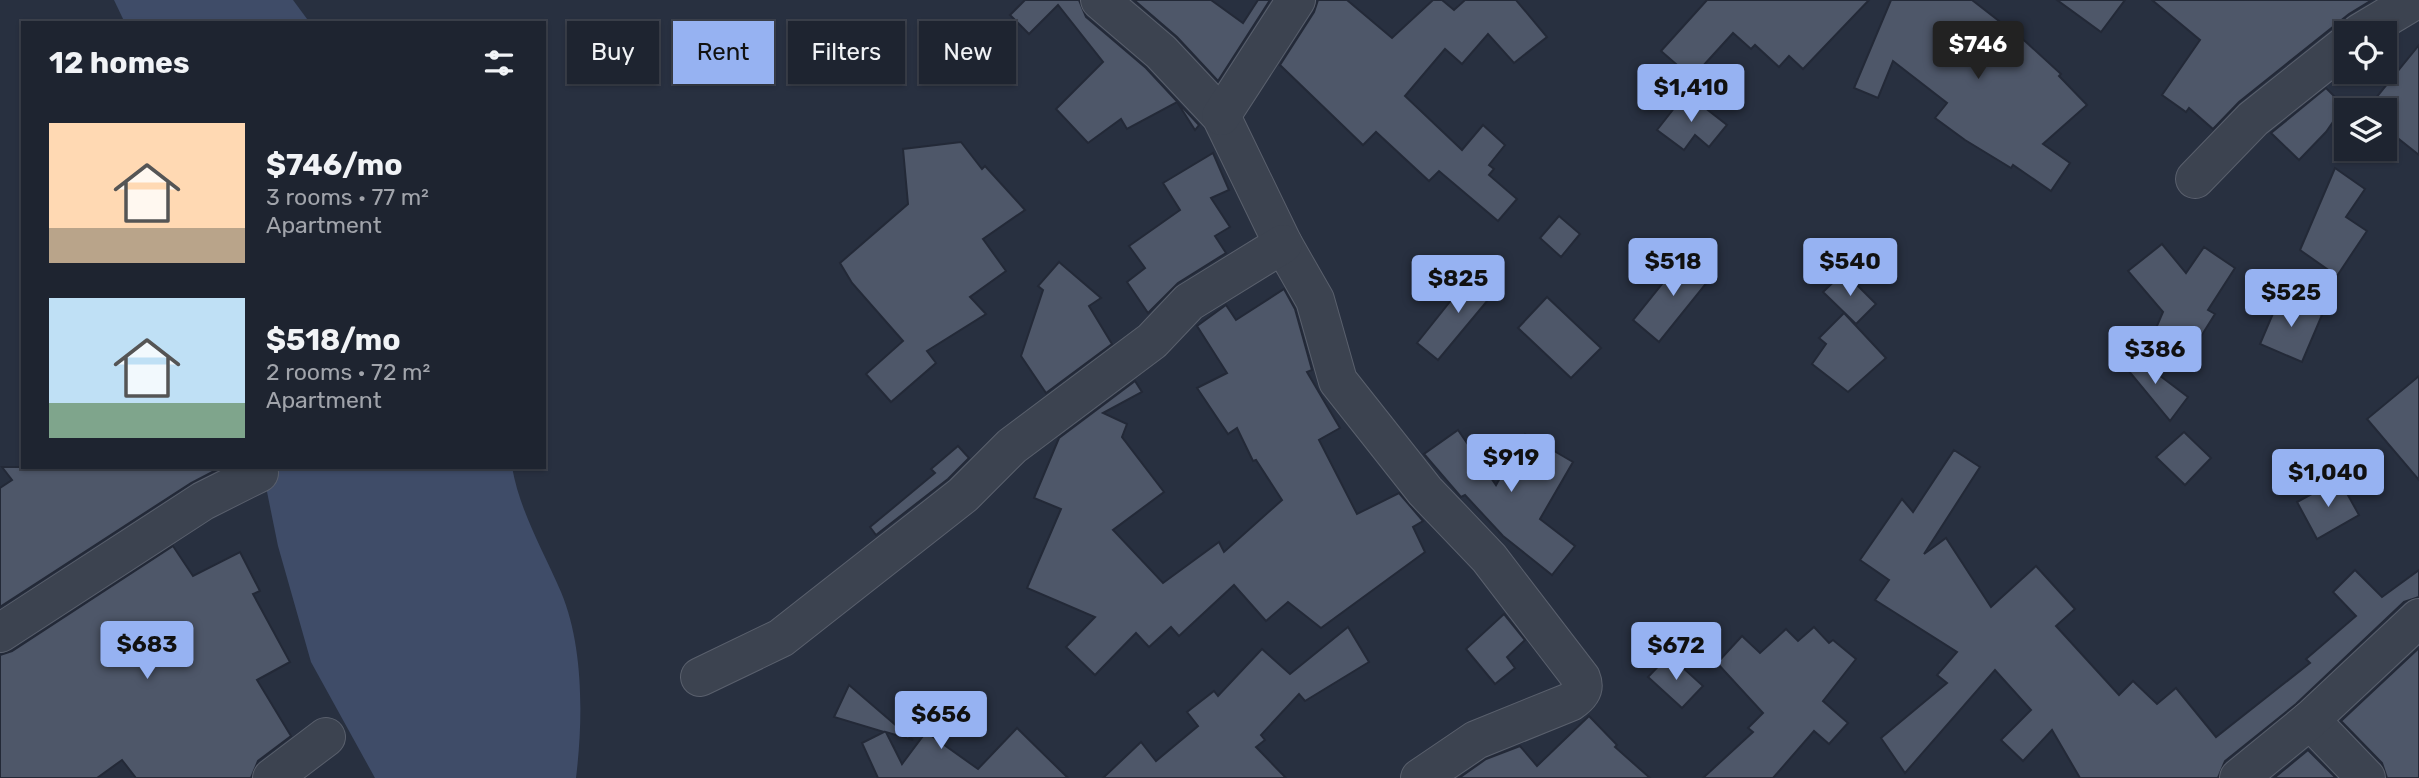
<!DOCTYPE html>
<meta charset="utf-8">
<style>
body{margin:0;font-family:Rubik,sans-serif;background:#2b303c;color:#f1f3f6;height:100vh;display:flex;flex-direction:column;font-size:26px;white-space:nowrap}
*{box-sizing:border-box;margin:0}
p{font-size:23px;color:#a1a4ab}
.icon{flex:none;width:38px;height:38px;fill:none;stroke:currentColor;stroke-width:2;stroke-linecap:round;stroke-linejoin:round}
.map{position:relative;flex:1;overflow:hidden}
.side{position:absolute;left:21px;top:21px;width:525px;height:448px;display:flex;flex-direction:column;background:#1e2430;border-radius:0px;box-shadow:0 2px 5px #0004,0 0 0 2px #3c414c}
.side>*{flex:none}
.banner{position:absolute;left:567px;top:21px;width:665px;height:63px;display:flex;gap:14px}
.tools{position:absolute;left:2334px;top:21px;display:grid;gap:14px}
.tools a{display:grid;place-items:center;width:63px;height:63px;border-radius:0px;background:#1e2430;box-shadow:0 2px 5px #0004,0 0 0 2px #3c414c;font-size:35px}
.price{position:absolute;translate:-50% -60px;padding:0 16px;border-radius:7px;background:#96b2f2;color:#111;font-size:23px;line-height:46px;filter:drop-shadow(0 2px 4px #0008)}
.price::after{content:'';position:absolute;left:50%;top:42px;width:21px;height:16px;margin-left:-10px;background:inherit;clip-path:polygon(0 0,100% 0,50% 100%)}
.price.on{background:#222;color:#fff}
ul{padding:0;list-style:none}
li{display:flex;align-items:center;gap:21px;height:175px;padding:0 28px}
li span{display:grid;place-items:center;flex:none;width:196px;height:140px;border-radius:0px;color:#555}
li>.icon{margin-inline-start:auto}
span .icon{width:84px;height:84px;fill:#fffc;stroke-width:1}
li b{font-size:30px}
h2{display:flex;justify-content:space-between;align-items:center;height:84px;padding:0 28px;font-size:30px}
.pill{padding:0 24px;border-radius:0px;background:#1e2430;box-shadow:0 2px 5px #0004,0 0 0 2px #3c414c;font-size:24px;line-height:63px}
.pill.on{background:#96b2f2;color:#111}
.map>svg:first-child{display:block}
</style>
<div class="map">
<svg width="2419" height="778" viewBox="0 0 2419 778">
<rect width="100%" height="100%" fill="#283040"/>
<!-- water -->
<g fill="#3f4c68">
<path d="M 114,0 L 293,0 L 310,23 L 125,23 Z"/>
<path d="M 262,467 L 512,467 C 520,512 543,550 561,592 C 584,647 583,720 576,778 L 375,778 L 311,662 L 278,546 Z"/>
</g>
<!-- building -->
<g fill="#4e5769" stroke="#232937" stroke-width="2">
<path d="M 1025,0 L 1079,0 L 1086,17 L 1146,68 L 1199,125 L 1195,130 L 1177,102 L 1127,129 L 1121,119 L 1088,143 L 1056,109 L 1103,62 L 1058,5 L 1029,34 L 1010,15 Z"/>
<path d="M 1134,0 L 1211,0 L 1243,23 L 1258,0 L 1270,0 L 1218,81 L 1177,37 Z"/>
<path d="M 1318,0 L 1347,0 L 1392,38 L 1433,0 L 1442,0 L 1454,10 L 1465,0 L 1516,0 L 1547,37 L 1514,63 L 1488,34 L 1462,64 L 1445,49 L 1405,96 L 1462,150 L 1483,125 L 1505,145 L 1489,165 L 1494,169 L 1489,175 L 1517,199 L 1498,221 L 1439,171 L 1429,181 L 1376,132 L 1363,145 L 1280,65 L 1314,12 Z"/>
<path d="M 1707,0 L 1869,0 L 1803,69 L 1789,56 L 1779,67 L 1755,45 L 1751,49 L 1733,33 L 1692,78 L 1661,51 Z"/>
<path d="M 1891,0 L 1972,0 L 2026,42 L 2061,74 L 2059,76 L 2087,105 L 2043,144 L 2070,163 L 2051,191 L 2013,165 L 2011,168 L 1965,140 L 1935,118 L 1947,103 L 1893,61 L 1878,98 L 1854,88 Z"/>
<path d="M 2057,0 L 2125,0 L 2101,32 Z"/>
<path d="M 2152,0 L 2372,0 L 2349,14 L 2239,102 L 2213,129 L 2189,108 L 2186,112 L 2162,95 L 2200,40 Z"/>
<path d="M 2419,45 L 2419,155 L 2385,128 L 2385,110 L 2366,110 Z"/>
<path d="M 2326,88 L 2344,106 L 2326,132 L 2299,160 L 2271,133 Z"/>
<path d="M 1686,93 L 1727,125 L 1709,147 L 1695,135 L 1684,150 L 1657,130 Z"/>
<path d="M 961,142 L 982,169 L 985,166 L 1025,210 L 983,239 L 1006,271 L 970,297 L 986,314 L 927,351 L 936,363 L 891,402 L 866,374 L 903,341 L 852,283 L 840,263 L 908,204 L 903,149 Z"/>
<path d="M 1213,153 L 1229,190 L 1211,198 L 1230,227 L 1215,236 L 1226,253 L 1178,283 L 1148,313 L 1127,282 L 1145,268 L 1129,246 L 1180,210 L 1163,183 Z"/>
<path d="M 2335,168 L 2365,189 L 2346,217 L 2367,231 L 2337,276 L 2300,250 Z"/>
<path d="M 1559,216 L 1580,234 L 1561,257 L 1540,238 Z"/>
<path d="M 2162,244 L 2186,273 L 2204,247 L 2235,268 L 2208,310 L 2215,314 L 2200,338 L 2190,332 L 2177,362 L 2147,349 L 2163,312 L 2128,271 Z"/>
<path d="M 1686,254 L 1713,275 L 1659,342 L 1633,320 Z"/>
<path d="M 1059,262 L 1101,298 L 1089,306 L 1112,344 L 1046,393 L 1021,356 L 1043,290 L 1038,286 Z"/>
<path d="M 1476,269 L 1498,288 L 1438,360 L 1417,343 Z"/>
<path d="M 1844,272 L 1876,304 L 1856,324 L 1823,292 Z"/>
<path d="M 1284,289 L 1295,309 L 1312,370 L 1307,372 L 1340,428 L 1319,440 L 1357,514 L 1399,493 L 1423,521 L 1413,527 L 1425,552 L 1321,628 L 1288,602 L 1266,621 L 1234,585 L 1179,636 L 1171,627 L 1149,647 L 1136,633 L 1095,675 L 1066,647 L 1095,617 L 1027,588 L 1061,509 L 1034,498 L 1059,438 L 1135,381 L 1142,392 L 1103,413 L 1127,424 L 1122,437 L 1164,492 L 1113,530 L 1163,583 L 1219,542 L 1224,552 L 1282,500 L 1256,460 L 1253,461 L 1237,428 L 1228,434 L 1197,388 L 1227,373 L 1197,326 L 1226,305 L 1236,320 Z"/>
<path d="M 1547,297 L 1601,348 L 1571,378 L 1518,328 Z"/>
<path d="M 2280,297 L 2322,315 L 2302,362 L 2260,344 Z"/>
<path d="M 1844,313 L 1886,358 L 1848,392 L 1812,364 L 1826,344 L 1819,338 Z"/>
<path d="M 2126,350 L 2188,397 L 2170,421 L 2118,358 Z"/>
<path d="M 2419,376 L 2419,480 L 2367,419 Z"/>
<path d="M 1458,430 L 1496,485 L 1525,434 L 1573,462 L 1540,519 L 1575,546 L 1552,575 L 1503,536 L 1465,495 L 1461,497 L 1424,454 Z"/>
<path d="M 2184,432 L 2211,458 L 2185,485 L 2156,457 Z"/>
<path d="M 958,446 L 969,458 L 948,479 L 876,535 L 870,527 L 935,473 L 931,469 Z"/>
<path d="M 1954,450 L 1980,467 L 1924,554 L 1946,538 L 1991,607 L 2036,566 L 2075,609 L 2056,626 L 2119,695 L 2133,681 L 2157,704 L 2176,688 L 2216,737 L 2310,663 L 2306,659 L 2356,616 L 2333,592 L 2355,570 L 2382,597 L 2419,570 L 2419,597 L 2404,602 L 2296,704 L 2225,761 L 2218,778 L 2080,778 L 2052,730 L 2023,761 L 2001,740 L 2031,710 L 1995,670 L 1905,773 L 1881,738 L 1947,683 L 1937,675 L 1957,652 L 1875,600 L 1889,580 L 1860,560 L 1902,499 L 1913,512 Z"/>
<path d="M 2,467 L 222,467 L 191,483 L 0,607 L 0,488 L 12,480 Z"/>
<path d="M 2339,479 L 2359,515 L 2317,539 L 2297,502 Z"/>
<path d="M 173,546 L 193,576 L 240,552 L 260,591 L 253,594 L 290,662 L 257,680 L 291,736 L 258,761 L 251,778 L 136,778 L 122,760 L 97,778 L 0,778 L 0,655 L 12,651 Z"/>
<path d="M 1504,614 L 1525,640 L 1507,657 L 1515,668 L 1495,684 L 1466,649 Z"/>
<path d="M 1348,627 L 1369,662 L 1305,701 L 1299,694 L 1261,735 L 1265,740 L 1256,747 L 1286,778 L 1103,778 L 1141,742 L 1156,761 L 1198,726 L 1187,712 L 1214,691 L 1218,696 L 1262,649 L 1290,674 Z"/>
<path d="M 1814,627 L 1829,643 L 1833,640 L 1856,659 L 1823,701 L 1848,723 L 1829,744 L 1814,731 L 1773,778 L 1703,778 L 1753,732 L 1748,728 L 1763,713 L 1717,663 L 1742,636 L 1760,653 L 1786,629 L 1798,641 Z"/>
<path d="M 2419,648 L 2419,778 L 2387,778 L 2382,763 L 2341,721 Z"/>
<path d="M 1669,655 L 1703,686 L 1682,708 L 1648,677 Z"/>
<path d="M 849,685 L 913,740 L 886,732 L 902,764 L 926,732 L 978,769 L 1017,728 L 1068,778 L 878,778 L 862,743 L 884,732 L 834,717 Z"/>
<path d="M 1589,716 L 1617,745 L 1615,747 L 1650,778 L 1459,778 L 1486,759 L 1520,746 L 1537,766 Z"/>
<path d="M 2308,750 L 2336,778 L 2274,778 Z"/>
</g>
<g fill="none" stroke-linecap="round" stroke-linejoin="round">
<defs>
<g id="minor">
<path d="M 1100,0 L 1161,52 L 1221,116 L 1283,244 L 1315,300 L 1338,381 L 1425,491 L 1489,558 L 1581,678 C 1586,690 1579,696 1570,702 L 1476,740 L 1420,778"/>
<path d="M 2360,33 L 2415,0"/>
<path d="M 1221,116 L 1296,0"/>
<path d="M 2195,179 L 2253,119 L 2347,44"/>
<path d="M 0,633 L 203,501 L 259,473"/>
<path d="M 700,677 L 781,638 L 963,495 L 1012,446 L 1152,341 L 1189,302 L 1283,244"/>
<path d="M 2310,720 L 2366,778"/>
<path d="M 272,778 L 326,737"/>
<path d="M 2239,778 L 2310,720 L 2419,618"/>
</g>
</defs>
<!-- minor casing -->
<use href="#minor" stroke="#5a606d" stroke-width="40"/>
<!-- minor -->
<use href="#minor" stroke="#3c4350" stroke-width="38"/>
</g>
</svg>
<div class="tools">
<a><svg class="icon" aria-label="locate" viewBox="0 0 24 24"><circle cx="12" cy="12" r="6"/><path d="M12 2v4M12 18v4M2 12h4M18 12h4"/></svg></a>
<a><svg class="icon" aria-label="layers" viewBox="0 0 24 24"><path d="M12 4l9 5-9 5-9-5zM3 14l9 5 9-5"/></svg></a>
</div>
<b class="price on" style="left:1978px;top:81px">$746</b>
<b class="price" style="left:1691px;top:124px">$1,410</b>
<b class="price" style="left:1673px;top:298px">$518</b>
<b class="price" style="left:1850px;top:298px">$540</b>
<b class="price" style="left:1458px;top:315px">$825</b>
<b class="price" style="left:2291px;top:329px">$525</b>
<b class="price" style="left:2155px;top:386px">$386</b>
<b class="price" style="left:1511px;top:494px">$919</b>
<b class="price" style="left:2328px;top:509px">$1,040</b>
<b class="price" style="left:147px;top:681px">$683</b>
<b class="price" style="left:1676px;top:682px">$672</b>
<b class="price" style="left:941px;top:751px">$656</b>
<div class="banner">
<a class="pill">Buy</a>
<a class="pill on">Rent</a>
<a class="pill">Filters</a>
<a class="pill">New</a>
</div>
<section class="side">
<h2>12 homes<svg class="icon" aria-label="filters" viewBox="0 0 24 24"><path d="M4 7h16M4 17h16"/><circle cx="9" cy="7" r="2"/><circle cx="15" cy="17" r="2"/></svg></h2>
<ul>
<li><span style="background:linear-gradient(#ffd9b3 75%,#b9a48a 0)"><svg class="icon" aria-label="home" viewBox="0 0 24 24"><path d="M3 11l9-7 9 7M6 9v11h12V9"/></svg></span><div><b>$746/mo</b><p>3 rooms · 77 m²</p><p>Apartment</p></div></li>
<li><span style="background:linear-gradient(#bfe0f5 75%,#7fa58c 0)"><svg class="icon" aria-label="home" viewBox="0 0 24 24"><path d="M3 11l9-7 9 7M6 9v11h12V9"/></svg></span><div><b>$518/mo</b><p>2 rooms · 72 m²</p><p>Apartment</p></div></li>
</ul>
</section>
</div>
